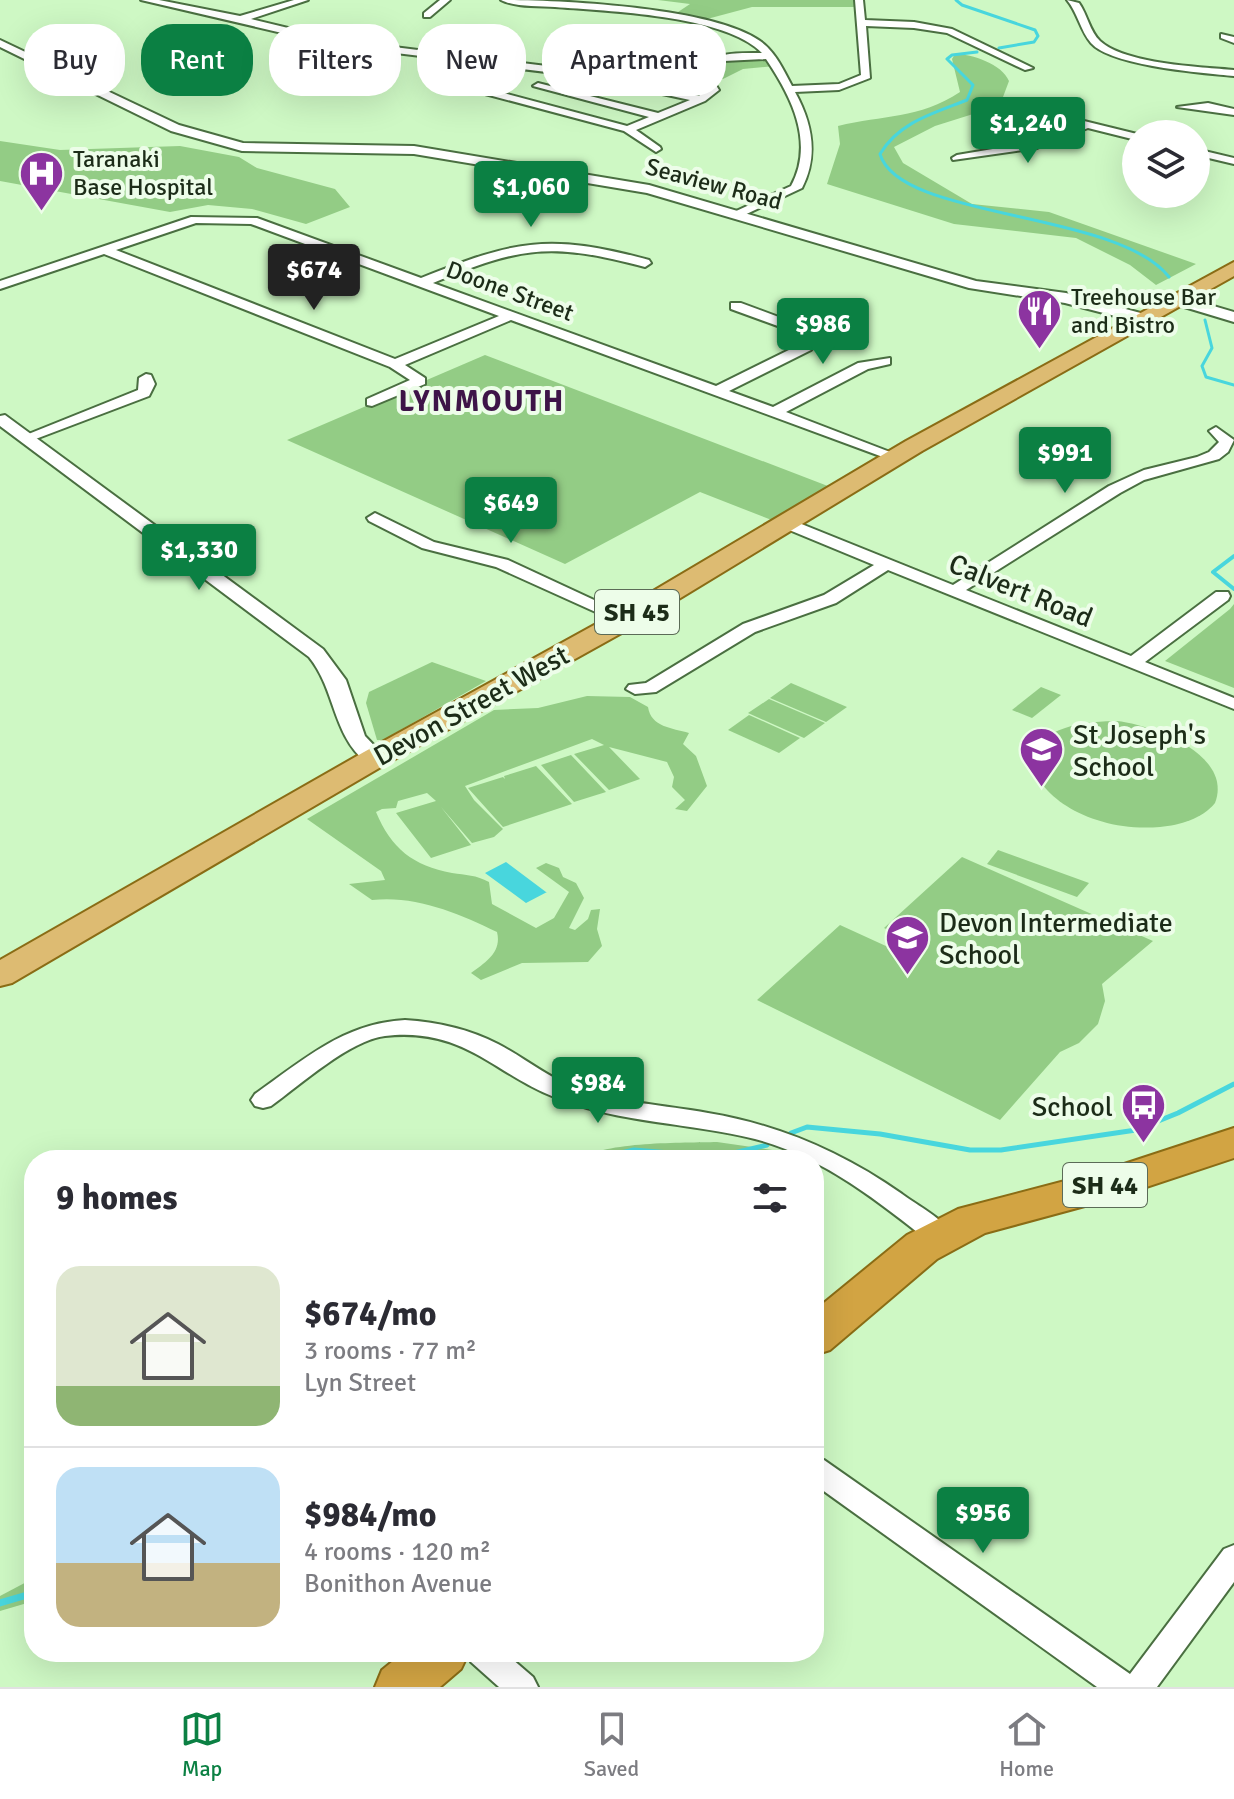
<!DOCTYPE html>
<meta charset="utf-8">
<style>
body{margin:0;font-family:Signika,sans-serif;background:#f2f2f3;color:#2b2b33;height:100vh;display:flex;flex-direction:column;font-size:30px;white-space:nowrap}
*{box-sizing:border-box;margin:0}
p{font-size:26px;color:#7c7c81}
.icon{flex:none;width:44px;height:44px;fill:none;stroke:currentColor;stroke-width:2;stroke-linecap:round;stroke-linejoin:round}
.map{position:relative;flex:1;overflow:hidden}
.details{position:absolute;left:24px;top:1150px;width:800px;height:512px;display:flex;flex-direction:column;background:#fff;border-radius:32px;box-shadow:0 8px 32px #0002}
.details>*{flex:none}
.banner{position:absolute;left:24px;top:24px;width:800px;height:72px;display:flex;gap:16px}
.fabs{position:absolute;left:1122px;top:120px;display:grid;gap:16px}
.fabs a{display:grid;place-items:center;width:88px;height:88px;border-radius:50%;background:#fff;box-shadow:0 8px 32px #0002;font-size:40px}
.price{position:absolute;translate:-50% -68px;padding:0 18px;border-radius:8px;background:#0b8043;color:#fff;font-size:26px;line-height:52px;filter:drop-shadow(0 2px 4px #0008)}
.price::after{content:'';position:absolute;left:50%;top:48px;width:24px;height:18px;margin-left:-12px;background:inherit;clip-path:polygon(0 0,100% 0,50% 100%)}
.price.on{background:#222;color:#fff}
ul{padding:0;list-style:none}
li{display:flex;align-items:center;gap:24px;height:200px;padding:0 32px}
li+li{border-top:2px solid #e1e1e2}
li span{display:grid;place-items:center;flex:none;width:224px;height:160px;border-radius:24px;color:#555}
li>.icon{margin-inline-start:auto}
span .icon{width:96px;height:96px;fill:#fffc;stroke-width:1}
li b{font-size:34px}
h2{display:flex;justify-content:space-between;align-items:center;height:96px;padding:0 32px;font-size:34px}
.tag{padding:0 28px;border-radius:32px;background:#fff;box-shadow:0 8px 32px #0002;font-size:28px;line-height:72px}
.tag.on{background:#0b8043;color:#fff}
.tabs{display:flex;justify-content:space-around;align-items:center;height:112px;border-top:2px solid #e1e1e2;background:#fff;font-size:22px;color:#7c7c81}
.tabs a{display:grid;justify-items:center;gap:4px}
.tabs .on{color:#0b8043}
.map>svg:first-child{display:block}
</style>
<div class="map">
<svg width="1234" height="1687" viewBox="0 0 1234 1687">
<rect width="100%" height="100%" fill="#cef8c4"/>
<!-- green -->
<g fill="#93cc85">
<path d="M 658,0 L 854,0 L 855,7 L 752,7 L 707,19 L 675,14 L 690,4 Z"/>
<path d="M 699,48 L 712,49 L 719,54 L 765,52 L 775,66 L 743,69 L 723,79 L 663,56 L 665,53 Z"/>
<path d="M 955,54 C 972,54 1002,64 1009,81 L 1003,97 L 989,109 L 935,126 L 894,147 L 903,163 L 972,204 L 1049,212 L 1196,264 L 1156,285 L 1130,265 L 1076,238 L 954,224 L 827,184 L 840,144 L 838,126 C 883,115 919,119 960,92 L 952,59 Z"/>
<path d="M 0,141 L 60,150 L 180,146 L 239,157 L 257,168 L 335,189 L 350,207 L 306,224 L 252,209 L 208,205 L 170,212 L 0,181 Z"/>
<path d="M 485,355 L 833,488 L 774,521 L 700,492 L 565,564 L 287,440 Z"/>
<path d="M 1234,604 L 1234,688 L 1165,661 L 1230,609 Z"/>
<path d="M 432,662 L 486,681 L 383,740 L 377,740 L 366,703 L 369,692 Z"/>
<path d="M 791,683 L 847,707 L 826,722 L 770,698 Z"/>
<path d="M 1041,687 L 1061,695 L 1032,718 L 1012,710 Z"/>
<path d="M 587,696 L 630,697 L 648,707 C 651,727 672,728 689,733 L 683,744 L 696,756 L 707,786 L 687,811 L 675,809 L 685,800 L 672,787 L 674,777 L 667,762 L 609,747 L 640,779 L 609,790 L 574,754 L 604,745 L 592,739 L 465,786 L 474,800 L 503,829 L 494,837 L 472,843 L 441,807 L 471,845 L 431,858 L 396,813 L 436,801 L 427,793 L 398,801 L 396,808 L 382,809 L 376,812 C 391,848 413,866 452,873 C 466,875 476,875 489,882 L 492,904 L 536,928 L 554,918 L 569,892 L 536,868 L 546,863 L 559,868 L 563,877 L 576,883 L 584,898 L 569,928 L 575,930 L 588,919 L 591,910 L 600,909 L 597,929 L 602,946 L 588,962 L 522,963 L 481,980 L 471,973 C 486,962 502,952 497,932 C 458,913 415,895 372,900 L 349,884 L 385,880 L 381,871 L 307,819 L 494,710 L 538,708 Z"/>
<path d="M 769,699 L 825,723 L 804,738 L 748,713 Z"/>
<path d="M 749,715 L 800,738 L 779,753 L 728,730 Z"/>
<path d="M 1117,721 C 1148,724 1234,753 1215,803 C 1202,819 1180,825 1160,827 C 1044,837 966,722 1117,721 Z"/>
<path d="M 571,755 L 606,792 L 574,802 L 541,765 Z"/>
<path d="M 536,766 L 572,804 L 503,827 L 468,788 L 503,777 L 505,779 L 504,776 Z"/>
<path d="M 998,850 L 1089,883 L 1077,897 L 987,864 Z"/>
<path d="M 962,857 L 1153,941 L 1102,984 L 1105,1001 L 1098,1024 L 1079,1043 L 1060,1052 L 1000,1120 L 757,1000 L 840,925 L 899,952 L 911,940 L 884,928 Z"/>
<path d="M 717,1142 L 786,1152 L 774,1160 L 579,1160 C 604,1141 684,1143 717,1142 Z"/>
<path d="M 34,1578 L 34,1601 L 0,1611 L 0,1596 Z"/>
</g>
<!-- water -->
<path fill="#48d6dd" d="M 506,862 L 546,892 L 547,892 L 526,903 L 485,873 Z"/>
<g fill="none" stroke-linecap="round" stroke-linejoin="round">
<!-- stream-far3 -->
<g stroke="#48d6dd" stroke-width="3">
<path d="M 956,0 L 962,5 L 1035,30 L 1038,36 L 1034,42 L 999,48"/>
<path d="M 977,52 L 952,55 L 947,59 L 973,85 L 967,100 C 934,113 899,122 880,154 C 899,220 1117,210 1169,277"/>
<path d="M 1205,320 L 1212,348 L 1202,366 L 1206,377 L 1234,385"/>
</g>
<!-- stream-far2 -->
<path stroke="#48d6dd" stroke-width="4" d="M 1234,556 L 1213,572 L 1234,589"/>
<!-- stream-far1 -->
<g stroke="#48d6dd" stroke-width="5">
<path d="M 791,1133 L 807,1127 L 880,1134 L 970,1150 L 1001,1150 L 1136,1130 L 1178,1113 L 1234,1084"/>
<path d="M 591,1160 L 634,1150 L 717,1157 L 767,1145"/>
</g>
<!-- stream -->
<path stroke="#48d6dd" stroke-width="7" d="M 0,1603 L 34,1593"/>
<defs>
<g id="minor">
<path d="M 141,0 L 159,0 L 240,16 L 294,0 L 308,0 L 251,19 L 338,40 L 579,70 L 699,96 L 709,87 L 697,71 C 713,51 738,53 762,53 C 726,15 606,11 555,7 C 538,6 514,7 501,0 C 561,0 712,7 760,41 C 775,51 784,71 792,86 L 839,84 L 861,75 L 855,0 L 863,0 L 865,20 L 914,22 L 952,29 L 1033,68 L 1025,70 L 947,33 L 914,28 L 866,26 L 870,78 L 839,90 L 795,92 C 812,123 819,155 802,188 L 738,218 L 732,214 L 734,212 L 791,186 C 815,142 791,96 766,59 L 724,61 L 707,71 L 719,90 L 705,101 L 636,130 L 660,147 L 661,149 L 656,152 L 624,131 L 470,90 L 470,86 L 495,65 L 338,46 ZM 505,67 L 579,76 L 690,100 L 658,113 L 538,83 L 533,86 L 649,117 L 627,126 L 481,87 Z"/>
<path d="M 440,0 L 450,0 L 430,17 L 424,17 L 424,13 Z"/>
<path d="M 1067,0 L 1079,3 C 1087,14 1090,32 1100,41 C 1125,64 1201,67 1234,70 L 1234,76 C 1203,73 1111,66 1091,43 C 1080,30 1078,13 1067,0 Z"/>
<path d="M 1221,34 L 1234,37 L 1234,43 L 1221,38 Z"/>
<path d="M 1208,103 L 1234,109 L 1234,115 L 1177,107 Z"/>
<path d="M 1023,106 L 1137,134 L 1136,140 L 1088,128 L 1037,148 L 953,160 L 952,158 L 957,155 L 1035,142 L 1076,125 L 1019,111 L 1018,109 Z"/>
<path d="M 1196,149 L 1234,158 L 1234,164 L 1196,155 Z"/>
<path d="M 191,217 L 257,218 L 421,278 C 516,240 549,233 649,260 L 651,263 L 645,267 C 550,242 523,246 433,283 L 716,386 L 801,344 L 808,337 L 731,309 L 731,303 L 741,303 L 819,332 L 822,338 L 811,350 L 729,391 L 773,407 L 858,363 L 890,358 L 890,364 L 868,369 L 786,412 L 903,457 L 901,460 L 891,460 L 511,320 L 405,365 L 425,378 L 425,384 L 372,406 L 367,405 L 367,399 L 410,380 L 390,367 L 104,254 L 0,289 L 0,281 ZM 196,223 L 251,224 L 499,316 L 395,359 L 116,250 Z"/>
<path d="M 146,374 L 151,375 L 155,384 L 149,396 L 33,440 L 23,440 L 21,437 L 138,390 L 139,378 Z"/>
<path d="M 1216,427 L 1234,440 L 1228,452 L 1219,459 L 1144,480 L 1120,493 L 966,590 L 1131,656 L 1216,592 L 1228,592 L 1230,596 L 1228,600 L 1145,662 L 1234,698 L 1234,709 L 888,570 L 836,603 L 755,632 L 656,692 L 635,694 L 626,689 L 629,685 L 646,683 L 743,624 L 824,595 L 874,565 L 782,527 L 782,521 L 794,521 L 953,585 L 1109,486 L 1144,470 L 1197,457 L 1209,452 L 1219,442 L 1209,431 Z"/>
<path d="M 375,513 L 434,542 L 508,560 L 635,619 L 632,623 L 620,623 L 496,567 L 422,548 L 369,521 L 367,518 Z"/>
<path d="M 405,1020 C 437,1022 469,1029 498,1044 C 525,1058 548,1078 577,1088 C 619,1103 665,1105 708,1113 C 780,1125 842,1152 902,1194 C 918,1206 943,1218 953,1236 L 949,1243 L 940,1246 L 931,1243 C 877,1200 821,1156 755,1139 C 691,1123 621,1123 559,1099 C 493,1074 465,1027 385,1036 C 350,1040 300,1085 271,1106 L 263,1108 L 255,1106 L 251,1100 L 255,1094 C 303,1060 344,1023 405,1020 Z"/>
<path d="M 814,1456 L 824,1460 L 1130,1674 L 1224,1549 L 1234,1545 L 1234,1582 L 1157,1687 L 1097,1687 L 814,1484 Z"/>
<path d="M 467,1652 L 504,1652 L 533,1677 L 538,1687 L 499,1687 L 471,1662 Z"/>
</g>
<g id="tertiary">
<path d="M 0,40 L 179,125 L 243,143 L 414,146 L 649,185 L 976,281 L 1066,293 L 1148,315 L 1150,318 L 1142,323 L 1065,303 L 969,288 L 647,193 L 414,154 L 242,151 L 171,131 L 0,47 Z"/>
<path d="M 1176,295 L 1234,312 L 1234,322 L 1171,303 L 1171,297 Z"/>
<path d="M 5,415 L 323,649 L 346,680 L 365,736 L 386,758 L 383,763 L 367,763 C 332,735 336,690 309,657 L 0,426 L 0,416 Z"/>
</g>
<path id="primary" d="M 1234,262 L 1234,276 L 922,451 L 636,625 L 386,764 L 12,983 L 0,986 L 0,960 L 364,752 L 616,613 L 906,441 Z"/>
<g id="trunk">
<path d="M 1234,1128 L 1234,1158 L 1107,1200 L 985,1233 L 937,1259 L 830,1350 L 814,1355 L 814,1311 L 907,1235 L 958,1209 L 1103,1171 Z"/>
<path d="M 404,1652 L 469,1652 L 461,1669 L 440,1687 L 375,1687 L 382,1670 Z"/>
</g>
</defs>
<!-- minor casing -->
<use href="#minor" stroke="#4a6f41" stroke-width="4"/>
<!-- tertiary casing -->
<use href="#tertiary" stroke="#4a6f41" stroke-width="4"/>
<!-- primary casing -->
<use href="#primary" stroke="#8a6c15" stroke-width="4"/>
<!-- trunk casing -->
<use href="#trunk" stroke="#8a6c15" stroke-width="4"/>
<!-- minor -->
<use href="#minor" fill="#fff" fill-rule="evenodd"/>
<!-- tertiary -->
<use href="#tertiary" fill="#fff" fill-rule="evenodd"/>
<!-- primary -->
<use href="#primary" fill="#ddbb72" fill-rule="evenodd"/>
<!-- trunk -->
<use href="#trunk" fill="#d2a443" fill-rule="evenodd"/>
</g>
<!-- icons -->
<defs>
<symbol id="hospital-pin" viewBox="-11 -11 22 30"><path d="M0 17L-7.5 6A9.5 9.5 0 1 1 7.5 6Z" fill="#8c34a0" stroke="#edfde9"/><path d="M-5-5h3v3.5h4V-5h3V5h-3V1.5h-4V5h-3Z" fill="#fff"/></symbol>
<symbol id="restaurant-pin" viewBox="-11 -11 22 30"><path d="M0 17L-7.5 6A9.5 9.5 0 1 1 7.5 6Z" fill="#8c34a0" stroke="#edfde9"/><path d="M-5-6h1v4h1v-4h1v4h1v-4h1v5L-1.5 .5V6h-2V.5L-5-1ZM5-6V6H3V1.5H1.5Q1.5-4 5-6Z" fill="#fff"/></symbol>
<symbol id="school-pin" viewBox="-11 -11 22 30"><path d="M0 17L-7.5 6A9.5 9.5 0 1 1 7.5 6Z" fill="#8c34a0" stroke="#edfde9"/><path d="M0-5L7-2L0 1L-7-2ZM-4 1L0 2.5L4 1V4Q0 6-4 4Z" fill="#fff"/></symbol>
<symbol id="bus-pin" viewBox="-11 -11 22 30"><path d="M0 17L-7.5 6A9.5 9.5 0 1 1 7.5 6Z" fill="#8c34a0" stroke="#edfde9"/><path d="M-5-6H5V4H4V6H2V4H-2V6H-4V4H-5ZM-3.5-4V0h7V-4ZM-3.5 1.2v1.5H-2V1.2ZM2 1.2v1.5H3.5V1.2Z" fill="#fff"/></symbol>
</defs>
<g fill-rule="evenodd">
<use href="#hospital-pin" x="16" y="148" width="51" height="69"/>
<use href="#restaurant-pin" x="1014" y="286" width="51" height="69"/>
<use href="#school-pin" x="1016" y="724" width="51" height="69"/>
<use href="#school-pin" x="882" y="912" width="51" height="69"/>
<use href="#bus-pin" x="1118" y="1080" width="51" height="69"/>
</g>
<g text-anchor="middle" stroke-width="8" stroke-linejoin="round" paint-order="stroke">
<!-- far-poi labels -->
<g font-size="24" fill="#1c2c18" stroke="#edfde9" text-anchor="start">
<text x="73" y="167">Taranaki<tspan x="73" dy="28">Base Hospital</tspan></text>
<text x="1071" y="305">Treehouse Bar<tspan x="1071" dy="28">and Bistro</tspan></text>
</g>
<!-- far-street labels -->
<g font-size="24" fill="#1c2c18" stroke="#edfde9">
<text transform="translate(714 184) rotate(15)" y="8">Seaview Road</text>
<text transform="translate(510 291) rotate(20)" y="8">Doone Street</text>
</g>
<!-- shield labels -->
<g fill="#edfde9" stroke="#5b6b57" stroke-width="2">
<rect x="595" y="590" width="84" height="44" rx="6"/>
<rect x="1063" y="1163" width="84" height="44" rx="6"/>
</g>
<g font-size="26" font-weight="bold" fill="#1c2c18">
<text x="637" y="621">SH 45</text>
<text x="1105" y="1194">SH 44</text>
</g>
<!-- street labels -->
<g font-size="28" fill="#1c2c18" stroke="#edfde9">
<text transform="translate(1021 590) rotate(22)" y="10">Calvert Road</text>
<text transform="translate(471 705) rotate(-29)" y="10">Devon Street West</text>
</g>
<!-- poi labels -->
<g font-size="28" fill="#1c2c18" stroke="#edfde9" text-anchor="start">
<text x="1073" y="744">St Joseph's<tspan x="1073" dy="32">School</tspan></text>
<text x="939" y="932">Devon Intermediate<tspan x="939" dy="32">School</tspan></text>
<text x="1113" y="1116" text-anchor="end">School</text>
</g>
<!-- far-district labels -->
<g font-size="30" font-weight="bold" letter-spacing="2" fill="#3e1448" stroke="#edfde9">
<text x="482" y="411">LYNMOUTH</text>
</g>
</g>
</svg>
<div class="fabs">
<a><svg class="icon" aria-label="layers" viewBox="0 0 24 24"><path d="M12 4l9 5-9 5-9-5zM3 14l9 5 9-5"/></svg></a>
</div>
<b class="price" style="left:1028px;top:165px">$1,240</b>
<b class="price" style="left:531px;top:229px">$1,060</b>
<b class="price on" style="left:314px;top:312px">$674</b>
<b class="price" style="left:823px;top:366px">$986</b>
<b class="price" style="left:1065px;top:495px">$991</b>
<b class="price" style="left:511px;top:545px">$649</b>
<b class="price" style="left:199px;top:592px">$1,330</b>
<b class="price" style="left:598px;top:1125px">$984</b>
<b class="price" style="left:983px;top:1555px">$956</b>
<div class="banner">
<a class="tag">Buy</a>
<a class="tag on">Rent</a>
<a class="tag">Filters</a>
<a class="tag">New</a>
<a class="tag">Apartment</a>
</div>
<section class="details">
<h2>9 homes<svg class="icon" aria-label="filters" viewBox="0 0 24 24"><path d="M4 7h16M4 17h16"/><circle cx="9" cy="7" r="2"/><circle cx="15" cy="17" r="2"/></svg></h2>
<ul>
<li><span style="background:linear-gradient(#dfe7d0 75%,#8fb573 0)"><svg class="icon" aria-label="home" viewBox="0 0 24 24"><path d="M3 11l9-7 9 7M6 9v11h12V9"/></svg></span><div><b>$674/mo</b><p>3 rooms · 77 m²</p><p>Lyn Street</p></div></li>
<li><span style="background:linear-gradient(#bfe0f5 60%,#c2b280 0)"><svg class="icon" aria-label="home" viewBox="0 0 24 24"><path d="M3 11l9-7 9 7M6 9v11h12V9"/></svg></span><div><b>$984/mo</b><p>4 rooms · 120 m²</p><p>Bonithon Avenue</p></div></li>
</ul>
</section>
</div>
<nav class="tabs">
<a class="on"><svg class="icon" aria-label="map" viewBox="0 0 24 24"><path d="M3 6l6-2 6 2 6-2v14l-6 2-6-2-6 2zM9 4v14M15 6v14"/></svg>Map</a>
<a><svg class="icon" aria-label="saved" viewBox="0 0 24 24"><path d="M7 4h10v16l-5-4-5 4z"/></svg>Saved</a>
<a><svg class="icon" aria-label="home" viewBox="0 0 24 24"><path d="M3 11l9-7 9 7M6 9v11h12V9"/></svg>Home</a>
</nav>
